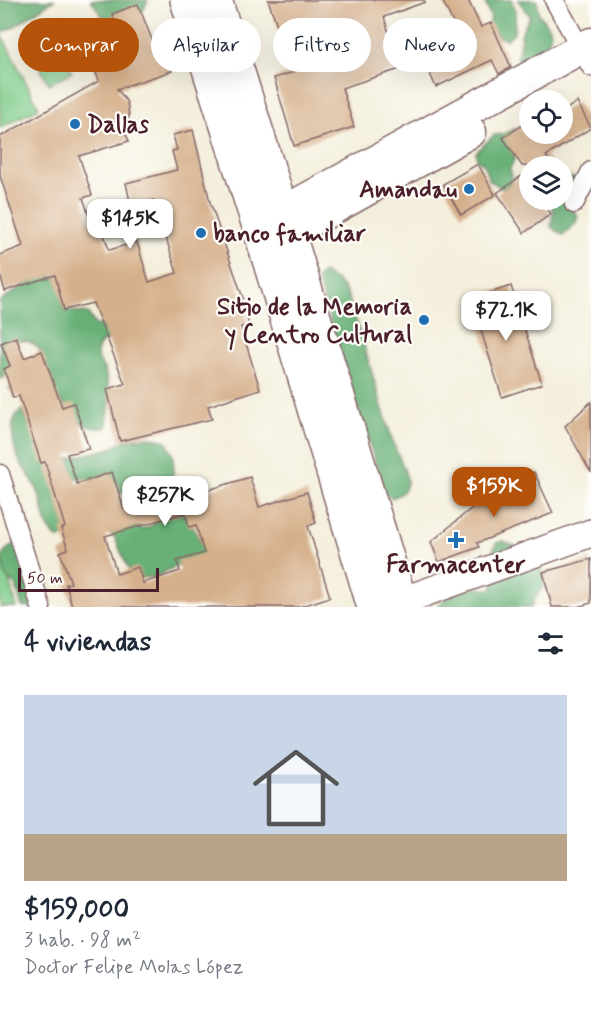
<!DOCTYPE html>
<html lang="es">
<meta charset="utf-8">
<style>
body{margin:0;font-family:Mynerve,sans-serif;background:#f6f6f7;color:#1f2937;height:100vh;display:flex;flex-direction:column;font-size:22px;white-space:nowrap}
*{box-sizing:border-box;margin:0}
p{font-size:20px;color:#747a83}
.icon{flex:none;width:33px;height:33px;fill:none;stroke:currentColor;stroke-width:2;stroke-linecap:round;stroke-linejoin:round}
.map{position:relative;height:607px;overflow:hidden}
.drawer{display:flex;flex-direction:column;background:#fff;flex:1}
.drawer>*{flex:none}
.banner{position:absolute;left:18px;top:18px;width:555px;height:54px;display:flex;gap:12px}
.controls{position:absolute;left:519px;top:90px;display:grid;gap:12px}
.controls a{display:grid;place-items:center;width:54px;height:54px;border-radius:50%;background:#fff;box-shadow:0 6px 24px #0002;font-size:30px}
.scale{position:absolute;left:18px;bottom:15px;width:141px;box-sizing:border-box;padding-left:6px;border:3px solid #4a1f2b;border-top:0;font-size:16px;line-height:21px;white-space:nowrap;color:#4a1f2b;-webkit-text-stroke:4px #fdfcf7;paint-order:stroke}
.price{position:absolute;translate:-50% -51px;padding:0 14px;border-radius:12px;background:#fff;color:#222;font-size:20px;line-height:39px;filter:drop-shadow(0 2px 3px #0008)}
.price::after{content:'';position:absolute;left:50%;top:36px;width:18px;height:14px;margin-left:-9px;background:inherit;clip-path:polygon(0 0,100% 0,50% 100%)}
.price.selected{background:#b45309;color:#fff}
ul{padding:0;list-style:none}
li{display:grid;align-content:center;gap:12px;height:318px;padding:0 24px}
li+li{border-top:2px solid #e0e1e3}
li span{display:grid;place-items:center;height:186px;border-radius:0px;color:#555}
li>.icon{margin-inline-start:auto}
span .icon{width:108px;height:108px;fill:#fffc;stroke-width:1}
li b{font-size:26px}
h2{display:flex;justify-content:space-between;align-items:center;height:72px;padding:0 24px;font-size:26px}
.pill{padding:0 21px;border-radius:27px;background:#fff;box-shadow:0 6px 24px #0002;font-size:21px;line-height:54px}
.pill.selected{background:#b45309;color:#fff}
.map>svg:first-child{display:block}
</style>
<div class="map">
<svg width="591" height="607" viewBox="0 0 591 607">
<rect width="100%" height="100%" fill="#fdfcf7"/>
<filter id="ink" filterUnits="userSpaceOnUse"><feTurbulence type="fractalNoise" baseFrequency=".0167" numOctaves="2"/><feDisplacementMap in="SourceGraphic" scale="12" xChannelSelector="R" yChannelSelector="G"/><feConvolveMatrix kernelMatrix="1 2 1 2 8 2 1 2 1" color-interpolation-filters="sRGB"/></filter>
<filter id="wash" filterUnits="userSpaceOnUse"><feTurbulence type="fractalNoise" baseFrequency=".008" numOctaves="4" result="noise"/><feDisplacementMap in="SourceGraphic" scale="24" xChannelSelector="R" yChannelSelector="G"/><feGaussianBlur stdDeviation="1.35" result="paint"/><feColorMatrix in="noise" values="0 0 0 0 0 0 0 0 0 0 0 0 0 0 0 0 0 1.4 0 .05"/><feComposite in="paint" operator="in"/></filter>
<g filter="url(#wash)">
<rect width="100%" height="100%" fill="#f4efdc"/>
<!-- green -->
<g fill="#7fcc8b" stroke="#64765b" stroke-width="1.5">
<path d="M 47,26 L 72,72 L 49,84 L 24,39 Z"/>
<path d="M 1,33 L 39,108 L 0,128 L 0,34 Z"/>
<path d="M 3,560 L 17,607 L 0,607 L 0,561 Z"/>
</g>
<!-- forest -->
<g fill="#67b077" stroke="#586851" stroke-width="1.5">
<path d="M 0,0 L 55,0 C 34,10 23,25 1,33 Z"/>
<path d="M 91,0 L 148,0 L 142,13 L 132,24 L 117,22 L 103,17 Z"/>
<path d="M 484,0 L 511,0 L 516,10 L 514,33 L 506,40 L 500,38 L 489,24 L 491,18 Z"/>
<path d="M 518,0 L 537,0 L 539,14 L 551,31 C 549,47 536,71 517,58 L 522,31 L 530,16 Z"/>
<path d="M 514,129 L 521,131 L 520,146 L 510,169 L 512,176 L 510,183 L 503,189 L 489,180 L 483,163 L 477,160 L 476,152 L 494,135 L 503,134 Z"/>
<path d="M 563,175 L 576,179 L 578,187 L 573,210 L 578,217 L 575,224 L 563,235 L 551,227 L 553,211 L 550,200 L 562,200 Z"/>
<path d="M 323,273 L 337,281 L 347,293 C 365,344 378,397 395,448 C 399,458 408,473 407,483 C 406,491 399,496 392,498 L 385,493 L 317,279 Z"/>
<path d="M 50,276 L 57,279 L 64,310 L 88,313 L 95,325 L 117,325 L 110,340 L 102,342 C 99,346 97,349 97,355 C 98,361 103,366 105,372 C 111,390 110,410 106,428 C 85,430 79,422 66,407 C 62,403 61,399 55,397 C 40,392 22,400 9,389 L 13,383 L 41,365 L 39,348 C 31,342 26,340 16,341 L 8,355 L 10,366 L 8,375 L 0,379 L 0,301 L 33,280 Z"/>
<path d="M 21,410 L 55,462 L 112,448 L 126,440 L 150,437 L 166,441 L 173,455 L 174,471 L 166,485 L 160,489 L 129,495 L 121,493 L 119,485 L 114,479 L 65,478 L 72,525 L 65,537 L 57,538 C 43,526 44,507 38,491 C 33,480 26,472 20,462 C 13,448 7,420 21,410 Z"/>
<path d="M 164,512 C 168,512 175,511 179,513 C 201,520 190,545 215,554 L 185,566 L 176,566 L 155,577 L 140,578 L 133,575 L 128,568 L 114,536 L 107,533 C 114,531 124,526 131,527 C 152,530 151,527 164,512 Z"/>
<path d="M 30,536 L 41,584 L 50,607 L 22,607 L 16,586 L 6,577 L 2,559 L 5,551 L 19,540 Z"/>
<path d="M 503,541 C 521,548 551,562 543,586 C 540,594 533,598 532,607 L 436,607 C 442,598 465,588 477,588 C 482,588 486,590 492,589 L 495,582 C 488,567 490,557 496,543 Z"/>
</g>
<g id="blocks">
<!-- building -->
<g fill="#d6b08c" fill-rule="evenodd">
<path d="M 268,0 L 424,0 L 425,2 L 384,17 L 400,69 L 342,88 L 354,127 L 294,146 L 274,78 L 294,72 Z"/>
<path d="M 442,0 L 468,0 L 481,27 L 491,23 L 511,67 L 499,74 L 492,60 L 436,87 L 430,74 L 445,66 L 442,59 L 465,47 Z"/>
<path d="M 138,4 L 158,55 L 164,52 L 172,71 L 117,89 L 127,102 L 129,116 L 125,132 L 129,141 L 79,156 L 92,195 L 83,198 L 91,221 L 100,222 L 109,250 L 137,242 L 149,282 L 177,273 L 154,200 L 131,206 L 126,183 L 177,170 L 172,151 L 177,150 L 173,135 L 193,130 L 210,202 L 243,298 L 241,298 L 249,325 L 241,327 L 260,389 L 208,406 L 212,419 L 120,441 L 107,389 L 125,384 L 93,303 L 64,310 L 55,275 L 5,291 L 0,275 L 0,255 L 23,246 L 0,176 L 0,137 L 99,81 L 90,56 L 124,43 L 112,14 Z"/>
<path d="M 577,102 L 591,128 L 546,156 L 553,166 L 522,166 L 503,138 L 524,124 L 530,134 L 562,134 L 562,112 Z"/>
<path d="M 478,164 L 495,195 L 461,215 L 443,184 Z"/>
<path d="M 530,170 L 530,200 L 541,200 L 551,214 L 524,233 L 497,193 Z"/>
<path d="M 511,286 L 542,384 L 502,397 L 471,299 Z"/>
<path d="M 16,337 L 24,358 L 42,351 L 62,407 L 74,403 L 89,449 L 67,454 L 77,484 L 112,472 L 124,509 L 161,498 L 163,504 L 250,477 L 259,507 L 307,492 L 316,523 L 308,526 L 330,597 L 299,607 L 72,607 L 66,584 L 71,583 L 60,552 L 68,549 L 61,529 L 65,527 L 45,462 L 41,463 L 19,396 L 13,398 L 4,369 L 10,366 L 1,343 ZM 185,513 L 189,527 L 196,525 L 204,553 L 177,561 L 180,571 L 143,583 L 138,567 L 117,574 L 105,536 Z"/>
<path d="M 591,402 L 591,473 L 565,426 Z"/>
<path d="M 534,472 L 553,513 L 477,543 L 479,547 L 439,562 L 431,542 L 478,503 L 513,489 L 510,483 Z"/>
<path d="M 591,559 L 591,603 L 577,607 L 552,607 L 543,572 Z"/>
</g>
</g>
</g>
<g filter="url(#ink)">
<use href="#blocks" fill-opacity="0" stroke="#866869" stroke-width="1.5"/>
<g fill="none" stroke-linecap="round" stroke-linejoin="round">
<defs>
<g id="street">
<path d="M 554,0 L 591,67"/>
<path d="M 574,204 L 591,171"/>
<path d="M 0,474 L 41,607"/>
</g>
<path id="secondary" d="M 385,607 L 591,533"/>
<g id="primary">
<path d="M 261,222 L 282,212 L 591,43"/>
<path d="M 267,246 L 471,132"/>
</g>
<g id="highway">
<path d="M 187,0 L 258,223 L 374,607"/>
<path d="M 215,0 L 282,212 L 402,607"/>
</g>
</defs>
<!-- street casing -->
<use href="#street" stroke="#866869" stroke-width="21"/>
<!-- secondary casing -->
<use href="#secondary" stroke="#866869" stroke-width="30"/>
<!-- primary casing -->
<use href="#primary" stroke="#866869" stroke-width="33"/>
<!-- highway casing -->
<use href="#highway" stroke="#866869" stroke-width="36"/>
<!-- street -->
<use href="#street" stroke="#fff" stroke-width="18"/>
<!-- secondary -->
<use href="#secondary" stroke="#fff" stroke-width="27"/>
<!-- primary -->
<use href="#primary" stroke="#fff" stroke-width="30"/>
<!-- highway -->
<use href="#highway" stroke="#fff" stroke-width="33"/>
</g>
</g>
<!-- markers -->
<g fill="#1f6fb2" stroke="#fdfcf7" stroke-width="2">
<circle cx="75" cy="124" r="6"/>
<circle cx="469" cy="189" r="6"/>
<circle cx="201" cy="233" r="6"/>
<circle cx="424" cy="320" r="6"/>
<path d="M453 531h6v6h6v6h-6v6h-6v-6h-6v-6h6z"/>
</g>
<g text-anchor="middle" stroke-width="4.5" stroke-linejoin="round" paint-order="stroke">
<!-- poi labels -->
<g font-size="24" font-weight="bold" fill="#4a1f2b" stroke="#fdfcf7" text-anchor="start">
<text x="87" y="132">Dallas</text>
<text x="457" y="197" text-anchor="end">Amandau</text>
<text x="213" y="241">banco familiar</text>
<text x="412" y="314" text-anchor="end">Sitio de la Memoria<tspan x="412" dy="28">y Centro Cultural</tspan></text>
<text x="456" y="572" text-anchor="middle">Farmacenter</text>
</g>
</g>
</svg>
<div class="controls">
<a><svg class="icon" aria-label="locate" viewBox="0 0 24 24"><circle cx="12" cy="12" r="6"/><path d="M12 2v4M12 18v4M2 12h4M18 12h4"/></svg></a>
<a><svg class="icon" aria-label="layers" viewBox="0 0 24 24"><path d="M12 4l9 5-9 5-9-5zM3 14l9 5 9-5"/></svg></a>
</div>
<div class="scale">50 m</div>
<b class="price" style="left:130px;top:250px">$145K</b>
<b class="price" style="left:506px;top:342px">$72.1K</b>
<b class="price selected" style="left:494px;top:518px">$159K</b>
<b class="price" style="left:165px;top:527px">$257K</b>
<div class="banner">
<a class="pill selected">Comprar</a>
<a class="pill">Alquilar</a>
<a class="pill">Filtros</a>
<a class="pill">Nuevo</a>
</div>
</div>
<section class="drawer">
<h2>4 viviendas<svg class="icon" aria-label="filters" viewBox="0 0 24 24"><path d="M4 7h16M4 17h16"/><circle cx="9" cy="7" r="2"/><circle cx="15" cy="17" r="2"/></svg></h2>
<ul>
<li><span style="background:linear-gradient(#c9d6e8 75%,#b9a48a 0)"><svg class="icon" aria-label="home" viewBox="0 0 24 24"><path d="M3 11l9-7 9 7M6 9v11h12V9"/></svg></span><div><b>$159,000</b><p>3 hab. · 98 m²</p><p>Doctor Felipe Molas López</p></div></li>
</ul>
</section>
